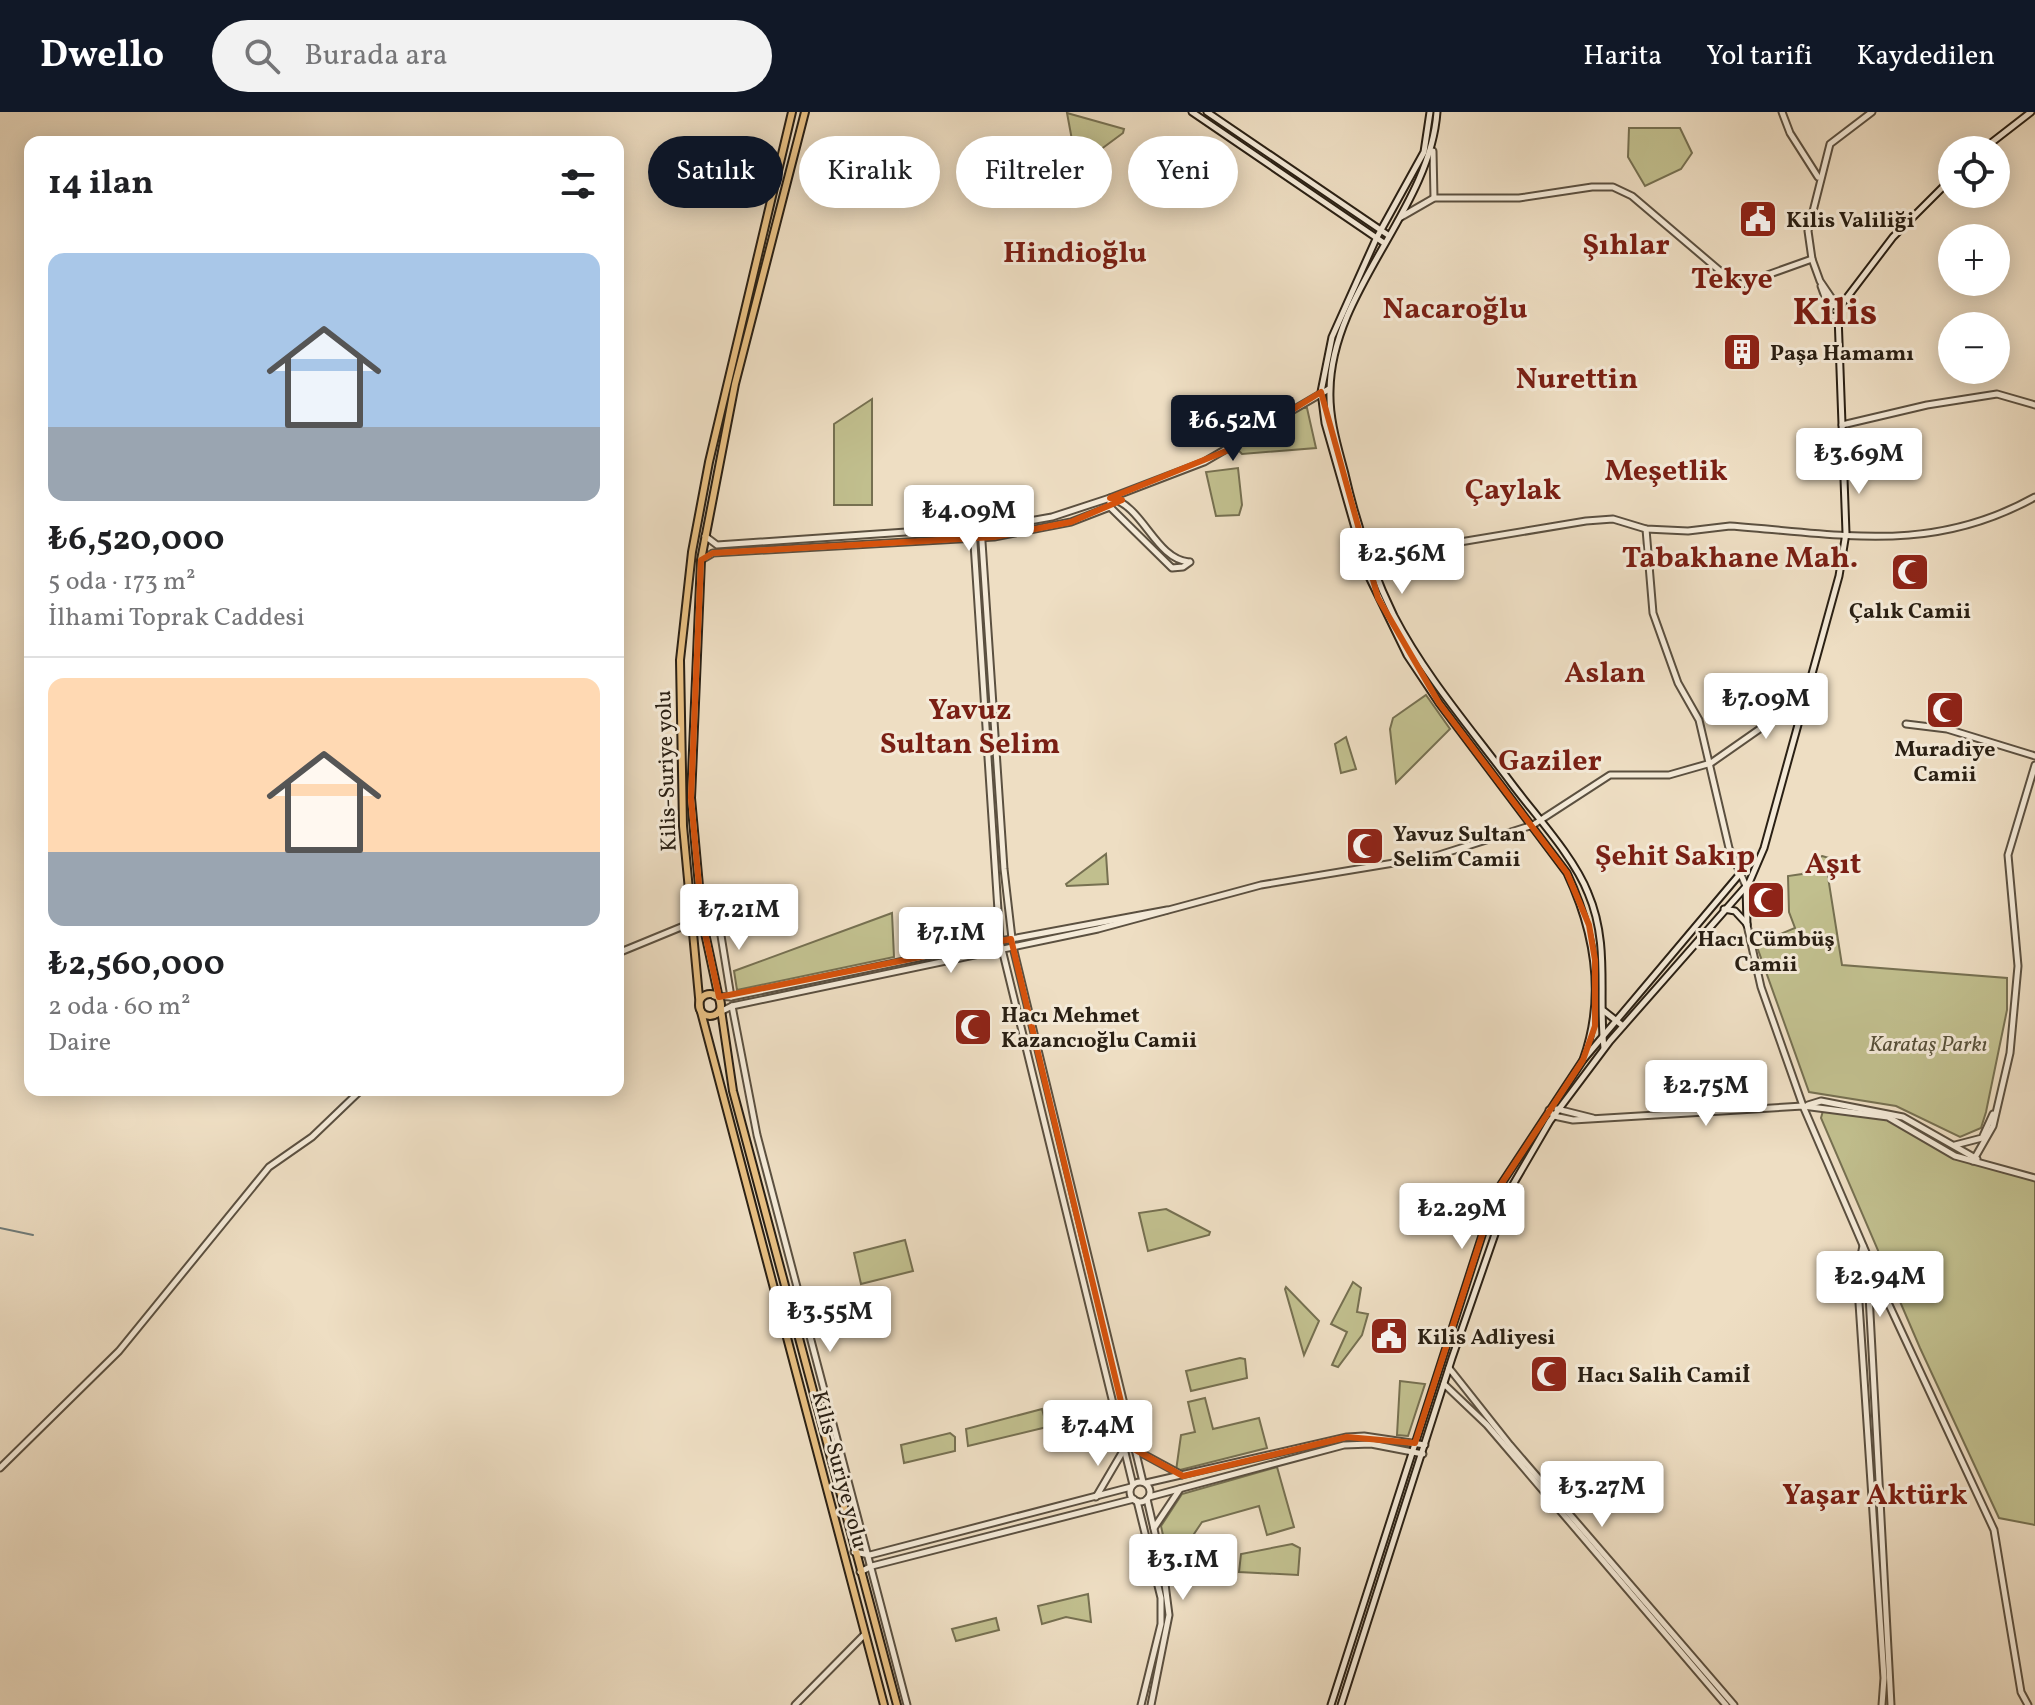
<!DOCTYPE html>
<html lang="tr">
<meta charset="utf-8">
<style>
body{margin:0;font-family:Vollkorn,serif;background:#f2f2f2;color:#202124;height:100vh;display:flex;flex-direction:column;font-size:30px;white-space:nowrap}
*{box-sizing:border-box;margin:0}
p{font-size:26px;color:#757577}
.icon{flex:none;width:44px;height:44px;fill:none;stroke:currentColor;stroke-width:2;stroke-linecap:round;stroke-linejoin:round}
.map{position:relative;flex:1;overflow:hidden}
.side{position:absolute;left:24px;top:24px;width:600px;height:960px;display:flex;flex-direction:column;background:#fff;border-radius:16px;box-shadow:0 4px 20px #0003}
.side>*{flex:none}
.hud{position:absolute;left:648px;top:24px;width:760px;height:72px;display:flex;gap:16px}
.controls{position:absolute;left:1938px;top:24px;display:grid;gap:16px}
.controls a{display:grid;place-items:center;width:72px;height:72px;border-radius:50%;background:#fff;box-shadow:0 4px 20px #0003;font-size:40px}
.price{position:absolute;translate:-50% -68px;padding:0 18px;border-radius:8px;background:#fff;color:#222;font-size:26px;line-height:52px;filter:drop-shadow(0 2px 4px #0008)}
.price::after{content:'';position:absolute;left:50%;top:48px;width:24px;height:18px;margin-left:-12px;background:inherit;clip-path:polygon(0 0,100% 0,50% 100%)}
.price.selected{background:#111827;color:#fff}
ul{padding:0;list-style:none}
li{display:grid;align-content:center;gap:16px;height:424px;padding:0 24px}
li+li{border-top:2px solid #e0e0e0}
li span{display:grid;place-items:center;height:248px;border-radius:16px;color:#555}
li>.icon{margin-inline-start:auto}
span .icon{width:144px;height:144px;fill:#fffc;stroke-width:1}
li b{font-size:34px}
h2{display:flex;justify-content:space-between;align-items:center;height:96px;padding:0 24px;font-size:34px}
.chip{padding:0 28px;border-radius:36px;background:#fff;box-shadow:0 4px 20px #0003;font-size:28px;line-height:72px}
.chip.selected{background:#111827;color:#fff}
header{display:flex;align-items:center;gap:48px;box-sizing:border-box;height:112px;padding:0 40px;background:#111827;color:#fff}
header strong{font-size:38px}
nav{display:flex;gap:44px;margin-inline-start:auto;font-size:28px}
.search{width:560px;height:72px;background:#f2f2f2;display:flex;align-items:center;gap:20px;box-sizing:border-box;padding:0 28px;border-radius:44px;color:#757577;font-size:30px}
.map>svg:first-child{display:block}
</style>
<header>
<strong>Dwello</strong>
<div class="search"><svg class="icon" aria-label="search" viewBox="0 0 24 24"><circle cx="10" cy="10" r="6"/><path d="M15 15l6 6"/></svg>Burada ara</div>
<nav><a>Harita</a><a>Yol tarifi</a><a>Kaydedilen</a></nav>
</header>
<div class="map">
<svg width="2035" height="1593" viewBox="0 0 2035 1593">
<rect width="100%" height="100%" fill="#eedec3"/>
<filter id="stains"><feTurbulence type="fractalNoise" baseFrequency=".0025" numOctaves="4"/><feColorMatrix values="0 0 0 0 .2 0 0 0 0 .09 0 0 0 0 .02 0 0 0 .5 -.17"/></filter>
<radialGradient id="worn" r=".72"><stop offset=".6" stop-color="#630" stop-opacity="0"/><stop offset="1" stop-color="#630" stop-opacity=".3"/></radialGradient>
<!-- green -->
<g fill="#c1bf8e" stroke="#767051" stroke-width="2">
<path d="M 1067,1 L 1124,17 L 1123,21 L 1077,55 Z"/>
<path d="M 1629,16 L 1680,16 L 1692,41 L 1681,57 L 1645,74 L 1628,45 Z"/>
<path d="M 872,287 L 872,393 L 834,393 L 834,312 Z"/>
<path d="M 1301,296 L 1307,296 L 1316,336 L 1242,342 L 1237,337 Z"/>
<path d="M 1238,356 L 1242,393 L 1239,403 L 1216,404 L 1206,360 Z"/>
<path d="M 1426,583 L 1450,617 L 1396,671 L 1390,617 L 1393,606 Z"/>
<path d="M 1346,625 L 1356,657 L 1341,661 L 1335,632 Z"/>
<path d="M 1106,742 L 1108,772 L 1067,774 L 1066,772 Z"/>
<path d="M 1822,744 L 1829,746 L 1828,765 L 1842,853 L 2007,866 L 2007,898 L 1986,1000 L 1981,1016 L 1960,1025 L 1896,994 L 1809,980 L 1756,832 L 1795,816 L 1789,800 L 1788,764 L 1802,762 Z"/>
<path d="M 892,801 L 894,845 L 737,878 L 734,859 Z"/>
<path d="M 1824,995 L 1889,1005 L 1959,1044 L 2035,1066 L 2035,1413 L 1999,1406 L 1920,1236 L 1821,1006 Z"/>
<path d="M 1166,1097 L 1210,1120 L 1209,1123 L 1148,1139 L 1139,1101 Z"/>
<path d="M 905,1128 L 913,1159 L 861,1172 L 854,1141 Z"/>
<path d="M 1353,1170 L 1361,1176 L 1357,1200 L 1368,1202 L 1362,1223 L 1338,1255 L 1332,1253 L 1347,1220 L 1331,1212 Z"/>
<path d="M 1286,1175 L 1319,1209 L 1304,1243 L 1285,1177 Z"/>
<path d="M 1240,1246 L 1245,1247 L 1247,1266 L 1191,1279 L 1186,1259 Z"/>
<path d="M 1400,1269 L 1425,1272 L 1408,1324 L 1397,1323 Z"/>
<path d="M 1205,1286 L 1213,1317 L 1259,1306 L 1267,1336 L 1176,1359 L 1181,1323 L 1195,1320 L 1188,1290 Z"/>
<path d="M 1042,1297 L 1047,1315 L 968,1334 L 966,1317 Z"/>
<path d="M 950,1321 L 955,1325 L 955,1339 L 904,1351 L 901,1333 Z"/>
<path d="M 1277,1355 L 1294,1415 L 1267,1423 L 1259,1394 L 1202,1410 L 1192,1425 L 1196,1445 L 1169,1451 L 1161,1414 L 1182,1382 Z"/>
<path d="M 1292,1432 L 1300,1436 L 1298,1463 L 1239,1460 L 1241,1442 Z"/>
<path d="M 1088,1482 L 1091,1510 L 1066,1505 L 1042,1512 L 1038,1494 Z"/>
<path d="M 996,1506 L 999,1518 L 956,1529 L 952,1517 Z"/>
</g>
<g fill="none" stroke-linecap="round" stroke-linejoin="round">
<!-- stream -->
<path stroke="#707c7a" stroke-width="2" d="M 0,1116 L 33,1123"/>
<defs>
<g id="tertiary">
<path d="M 1782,0 L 1790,21 L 1818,65"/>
<path d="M 1433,39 L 1434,86"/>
<path d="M 1401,105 L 1434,86 L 1519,86 L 1592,75 L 1613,75 L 1632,84 L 1733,170 L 1742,172 L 1812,147"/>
<path d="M 1821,174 L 1829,196"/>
<path d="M 1837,194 L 1820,169 L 1812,147 L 1808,119 L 1830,32 L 1872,0"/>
<path d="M 1842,313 L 1927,293 L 1997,282 L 2035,293"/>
<path d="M 1110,395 L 1110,386 L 1204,350 L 1329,277"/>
<path d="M 981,415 L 1004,757 L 1013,835 L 1143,1370"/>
<path d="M 973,416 L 1000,829 L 1133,1373"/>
<path d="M 1646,417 L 1653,501 L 1678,571 L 1699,608 L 1729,736 L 1746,774"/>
<path d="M 705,424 L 717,433 L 1007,413 L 1052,405 L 1110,386 C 1143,393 1155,447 1189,450"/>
<path d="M 701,448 L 713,441 L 994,425 L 1071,410 L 1110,395 L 1172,456 L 1183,455 L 1190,450"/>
<path d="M 1372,452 L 1454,431 L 1586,409 L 1613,407 L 1646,417 L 1688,419 L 1730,414 C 1841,422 1931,443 2035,385"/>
<path d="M 1906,612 L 1947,617 L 2035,644"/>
<path d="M 717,799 L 731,885"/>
<path d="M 1747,813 L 1761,875 L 1803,994 L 1884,1182 L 1994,1418 L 2021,1580 L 2028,1593"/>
<path d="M 618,841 L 691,811"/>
<path d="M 714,884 L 731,885 L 995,830 L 1167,798"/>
<path d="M 732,894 L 757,1023 L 907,1593"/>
<path d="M 716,902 L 732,894 L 1098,817 L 1261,773 L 1436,744 L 1533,713 L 1610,663 L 1669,663 L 1711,651 L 1804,586"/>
<path d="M 1808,993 L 1821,989 L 1903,1005 L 1977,1047"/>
<path d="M 1557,997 L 1593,1006"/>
<path d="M 1549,998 L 1554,1004 L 1573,1008 L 1803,994 L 1888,1005 L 1955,1044 L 2035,1066"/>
<path d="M 1955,1033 L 1982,1026 L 1993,1002"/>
<path d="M 1973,1049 L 1993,1014 L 2010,941 L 2018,854 L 2008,743 L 2035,653"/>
<path d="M 1863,1134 L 1857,1161 L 1884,1566 L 1882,1593"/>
<path d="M 1871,1151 L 1868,1164 L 1891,1593"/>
<path d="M 1449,1256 L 1510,1333 L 1734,1593"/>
<path d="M 1444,1272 L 1487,1313 L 1726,1593"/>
<path d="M 1132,1336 L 1182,1363"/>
<path d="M 0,1356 L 119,1239 L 269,1055 L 312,1025 L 361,978"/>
<circle cx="1140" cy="1380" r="10"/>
<path d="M 1146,1371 L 1347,1325 L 1364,1324 L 1425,1333"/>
<path d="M 1096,1385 L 1123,1339"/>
<path d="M 1149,1385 L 1344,1333 L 1371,1332 L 1423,1342"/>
<path d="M 1147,1387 L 1163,1456 L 1169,1503 L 1151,1593"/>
<path d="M 1137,1389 L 1161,1486 L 1161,1512 L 1141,1593"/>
<path d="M 1154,1416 L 1180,1377"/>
<path d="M 854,1440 L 870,1443 L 1131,1375"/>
<path d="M 860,1460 L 872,1454 L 1134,1387"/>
<path d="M 795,1593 L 865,1522"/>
</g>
<g id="secondary">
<path d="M 1192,0 L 1384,131"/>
<path d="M 1207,0 L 1388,123"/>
<path d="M 1430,0 L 1424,40 L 1376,127 L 1332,225 L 1321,280 L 1325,311 L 1369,465 L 1407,543 L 1439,591 L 1567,761 C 1595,821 1606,884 1583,948"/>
<path d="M 1437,0 C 1430,98 1331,178 1330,279 C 1329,307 1338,335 1345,362 C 1356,410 1372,459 1394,504 C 1425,564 1472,618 1512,672 C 1536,704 1574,745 1588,781 C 1610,832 1598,883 1604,936"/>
<path d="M 1982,38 L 2031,0"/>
<circle cx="1834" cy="199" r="5.5"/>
<path d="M 1839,196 L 1893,125 L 1952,66"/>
<path d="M 1746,774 L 1747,813"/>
<path d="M 1724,797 L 1735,799 L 1747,812"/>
<path d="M 1604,899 L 1623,914"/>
<path d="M 1331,1593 L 1496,1080 L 1583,948 L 1739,763"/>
<path d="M 1341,1593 L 1452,1246 L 1511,1076 L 1550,1009 L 1610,929 L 1749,771 L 1764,736 L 1839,464 L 1846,421 L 1838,203"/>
</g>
<g id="trunk">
<path d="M 792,0 L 709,350 L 692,440 L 680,548 L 683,714 L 700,896 L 884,1593"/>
<path d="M 805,0 L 735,272 L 701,448 L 691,686 L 702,807 L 720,891 L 733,979 L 897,1593"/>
<circle cx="710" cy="893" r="11"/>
</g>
</defs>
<!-- tertiary casing -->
<use href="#tertiary" stroke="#5b5040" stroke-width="9"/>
<!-- secondary casing -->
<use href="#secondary" stroke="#2a2014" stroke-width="9"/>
<!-- trunk casing -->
<use href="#trunk" stroke="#2a2014" stroke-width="10"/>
<!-- tertiary -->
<use href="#tertiary" stroke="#f4ead8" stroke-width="5"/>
<!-- secondary -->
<use href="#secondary" stroke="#f4ead8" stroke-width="5"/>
<!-- trunk -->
<use href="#trunk" stroke="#e7bf82" stroke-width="6"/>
</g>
<!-- marked area -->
<path fill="none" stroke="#d5530d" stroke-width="6" stroke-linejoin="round" d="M 1321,280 L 1378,486 L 1439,591 L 1567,761 L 1589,813 L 1595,848 L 1595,914 L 1583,948 L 1496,1080 L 1415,1331 L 1347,1325 L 1183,1364 L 1132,1336 L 1011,827 L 719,885 L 702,807 L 691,686 L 701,448 L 713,441 L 994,425 L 1071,410 L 1122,388 L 1110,386 L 1226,339 Z"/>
<!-- icons -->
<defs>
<symbol id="civic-square" viewBox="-11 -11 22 22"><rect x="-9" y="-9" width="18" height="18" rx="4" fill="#8f2418" stroke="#f4ead8"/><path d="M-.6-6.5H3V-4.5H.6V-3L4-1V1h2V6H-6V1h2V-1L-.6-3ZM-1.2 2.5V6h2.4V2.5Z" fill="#fff"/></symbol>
<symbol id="building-square" viewBox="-11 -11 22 22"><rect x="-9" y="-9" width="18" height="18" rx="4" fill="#8f2418" stroke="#f4ead8"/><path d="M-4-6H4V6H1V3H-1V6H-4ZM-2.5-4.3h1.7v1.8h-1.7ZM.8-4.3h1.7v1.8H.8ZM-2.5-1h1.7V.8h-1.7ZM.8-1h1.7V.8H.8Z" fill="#fff"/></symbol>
<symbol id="mosque-square" viewBox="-11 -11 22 22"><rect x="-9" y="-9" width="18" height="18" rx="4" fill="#8f2418" stroke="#f4ead8"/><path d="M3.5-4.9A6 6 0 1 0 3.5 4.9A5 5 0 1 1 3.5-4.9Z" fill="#fff"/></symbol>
</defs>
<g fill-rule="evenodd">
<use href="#civic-square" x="1736" y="85" width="44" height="44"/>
<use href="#building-square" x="1720" y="218" width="44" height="44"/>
<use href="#mosque-square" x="1888" y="438" width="44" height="44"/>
<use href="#mosque-square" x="1923" y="576" width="44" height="44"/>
<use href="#mosque-square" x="1343" y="712" width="44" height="44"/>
<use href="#mosque-square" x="1744" y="766" width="44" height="44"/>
<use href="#mosque-square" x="951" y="893" width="44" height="44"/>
<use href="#civic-square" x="1367" y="1202" width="44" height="44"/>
<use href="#mosque-square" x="1527" y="1240" width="44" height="44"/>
</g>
<g text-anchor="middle" stroke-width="6" stroke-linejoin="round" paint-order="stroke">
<!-- poi labels -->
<g font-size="22" font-weight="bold" fill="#2a2014" stroke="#f4ead8" text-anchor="start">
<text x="1786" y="115">Kilis Valiliği</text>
<text x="1770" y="248">Paşa Hamamı</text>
<text x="1910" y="506" text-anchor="middle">Çalık Camii</text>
<text x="1945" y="644" text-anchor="middle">Muradiye<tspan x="1945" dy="25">Camii</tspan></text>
<text x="1393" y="729">Yavuz Sultan<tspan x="1393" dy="25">Selim Camii</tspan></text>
<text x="1766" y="834" text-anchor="middle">Hacı Cümbüş<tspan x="1766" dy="25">Camii</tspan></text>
<text x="1001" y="910">Hacı Mehmet<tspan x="1001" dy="25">Kazancıoğlu Camii</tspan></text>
<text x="1417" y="1232">Kilis Adliyesi</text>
<text x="1577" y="1270">Hacı Salih Camiİ</text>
</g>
<!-- street labels -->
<g font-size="22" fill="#2a2014" stroke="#f4ead8">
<text transform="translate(665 659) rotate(-92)" y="8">Kilis-Suriye yolu</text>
<text transform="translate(841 1357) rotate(75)" y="8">Kilis-Suriye yolu</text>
</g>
<!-- park labels -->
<g font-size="22" font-style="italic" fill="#575039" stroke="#f4ead8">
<text x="1928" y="939">Karataş Parkı</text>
</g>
<!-- district labels -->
<g font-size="30" font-weight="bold" fill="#7a1f14" stroke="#f4ead8">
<text x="1626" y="142">Şıhlar</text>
<text x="1075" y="150">Hindioğlu</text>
<text x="1732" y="176">Tekye</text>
<text x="1455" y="206">Nacaroğlu</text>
<text x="1577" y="276">Nurettin</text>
<text x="1666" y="368">Meşetlik</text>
<text x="1513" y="387">Çaylak</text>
<text x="1740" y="455">Tabakhane Mah.</text>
<text x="1605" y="570">Aslan</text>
<text x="970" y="607">Yavuz<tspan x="970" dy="34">Sultan Selim</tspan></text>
<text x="1550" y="658">Gaziler</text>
<text x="1675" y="753">Şehit Sakıp</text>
<text x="1833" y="761">Aşıt</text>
<text x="1875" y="1392">Yaşar Aktürk</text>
</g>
<!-- town labels -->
<g font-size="38" font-weight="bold" fill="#7a1f14" stroke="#f4ead8">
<text x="1835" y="212">Kilis</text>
</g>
</g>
<rect width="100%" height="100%" filter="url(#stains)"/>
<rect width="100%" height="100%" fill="url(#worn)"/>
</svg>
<div class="controls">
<a><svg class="icon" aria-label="locate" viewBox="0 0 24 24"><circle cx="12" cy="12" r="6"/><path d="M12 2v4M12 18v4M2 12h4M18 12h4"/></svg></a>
<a>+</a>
<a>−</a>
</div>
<b class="price selected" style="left:1233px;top:351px">₺6.52M</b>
<b class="price" style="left:1859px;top:384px">₺3.69M</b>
<b class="price" style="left:969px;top:441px">₺4.09M</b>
<b class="price" style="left:1402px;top:484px">₺2.56M</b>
<b class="price" style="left:1766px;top:629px">₺7.09M</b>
<b class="price" style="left:739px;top:840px">₺7.21M</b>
<b class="price" style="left:951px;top:863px">₺7.1M</b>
<b class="price" style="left:1706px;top:1016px">₺2.75M</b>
<b class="price" style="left:1462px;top:1139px">₺2.29M</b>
<b class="price" style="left:1880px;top:1207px">₺2.94M</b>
<b class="price" style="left:830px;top:1242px">₺3.55M</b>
<b class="price" style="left:1098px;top:1356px">₺7.4M</b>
<b class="price" style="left:1602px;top:1417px">₺3.27M</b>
<b class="price" style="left:1183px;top:1490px">₺3.1M</b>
<div class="hud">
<a class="chip selected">Satılık</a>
<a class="chip">Kiralık</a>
<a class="chip">Filtreler</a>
<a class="chip">Yeni</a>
</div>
<section class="side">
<h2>14 ilan<svg class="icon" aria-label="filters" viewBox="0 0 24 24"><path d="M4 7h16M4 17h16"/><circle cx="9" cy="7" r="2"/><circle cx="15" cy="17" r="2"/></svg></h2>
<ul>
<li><span style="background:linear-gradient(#a9c7e8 70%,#9aa5b1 0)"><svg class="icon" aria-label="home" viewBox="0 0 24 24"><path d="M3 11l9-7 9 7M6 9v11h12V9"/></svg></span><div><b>₺6,520,000</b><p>5 oda · 173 m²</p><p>İlhami Toprak Caddesi</p></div></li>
<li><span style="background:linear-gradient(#ffd9b3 70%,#9aa5b1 0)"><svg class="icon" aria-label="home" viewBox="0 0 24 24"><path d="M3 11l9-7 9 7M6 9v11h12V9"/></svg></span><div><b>₺2,560,000</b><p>2 oda · 60 m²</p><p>Daire</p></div></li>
</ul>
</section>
</div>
